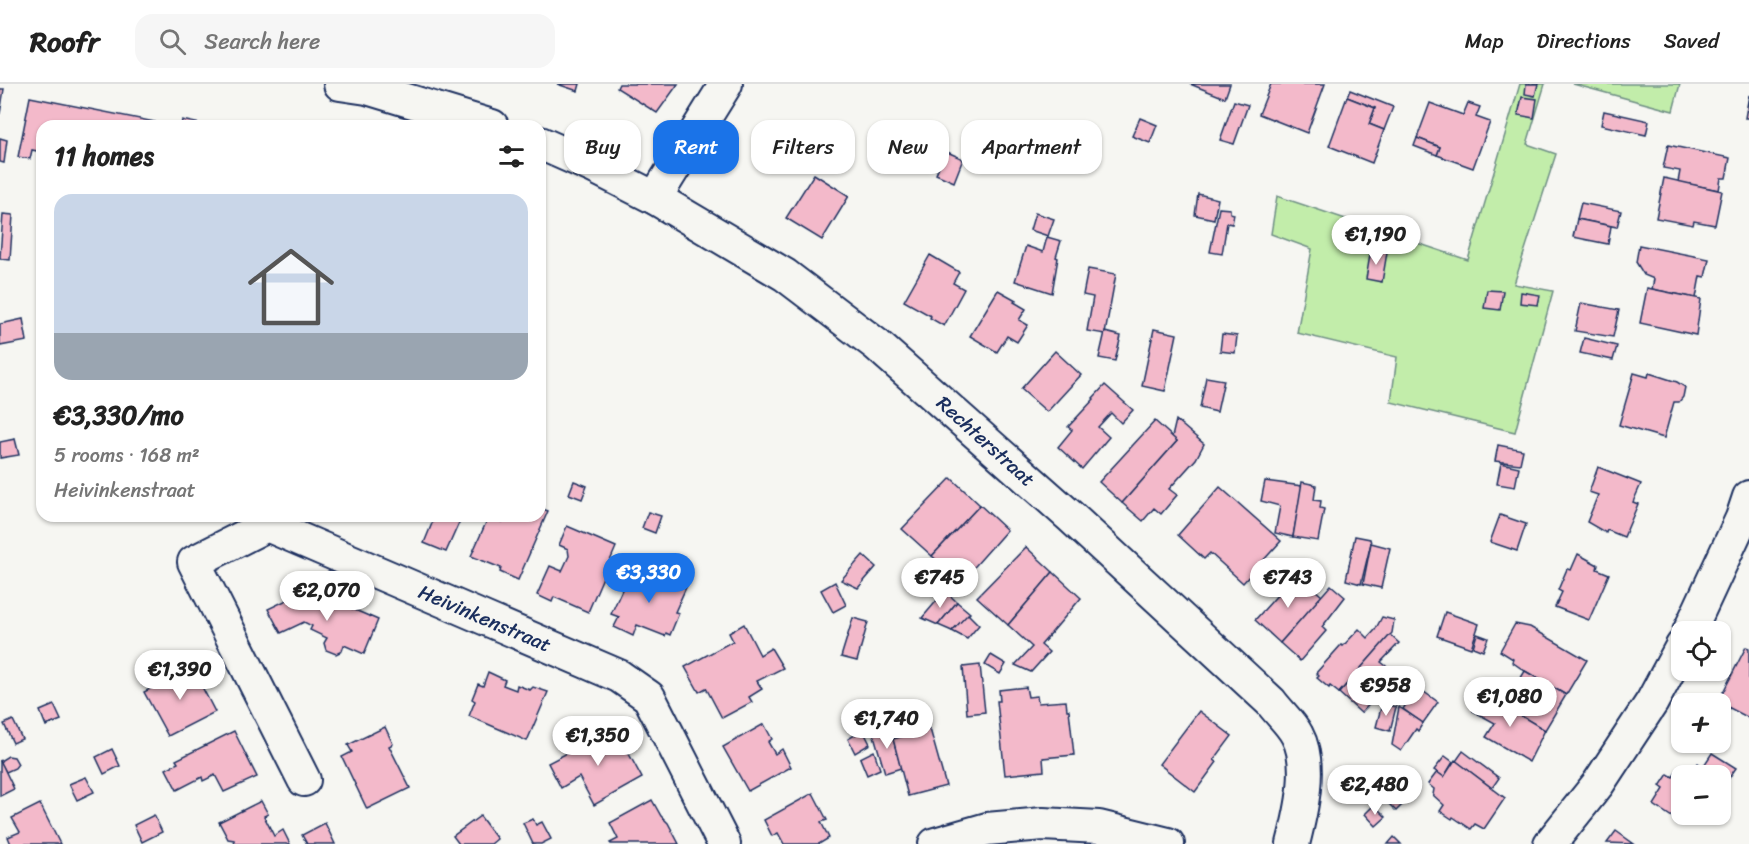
<!DOCTYPE html>
<meta charset="utf-8">
<style>
body{margin:0;font-family:Sriracha,sans-serif;background:#f6f6f6;color:#222;height:100vh;display:flex;flex-direction:column;font-size:22px;white-space:nowrap}
*{box-sizing:border-box;margin:0}
p{font-size:20px;color:#767676}
.icon{flex:none;width:33px;height:33px;fill:none;stroke:currentColor;stroke-width:2;stroke-linecap:round;stroke-linejoin:round}
.map{position:relative;flex:1;overflow:hidden}
.sheet{position:absolute;left:36px;top:36px;width:510px;height:402px;display:flex;flex-direction:column;background:#fff;border-radius:18px;box-shadow:0 2px 4px #0004}
.sheet>*{flex:none}
.banner{position:absolute;left:564px;top:36px;width:570px;height:54px;display:flex;gap:12px}
.fabs{position:absolute;left:1671px;top:537px;display:grid;gap:12px}
.fabs a{display:grid;place-items:center;width:60px;height:60px;border-radius:12px;background:#fff;box-shadow:0 2px 4px #0004;font-size:30px}
.price{position:absolute;translate:-50% -51px;padding:0 14px;border-radius:21px;background:#fff;color:#222;font-size:20px;line-height:39px;filter:drop-shadow(0 2px 3px #0008)}
.price::after{content:'';position:absolute;left:50%;top:36px;width:18px;height:14px;margin-left:-9px;background:inherit;clip-path:polygon(0 0,100% 0,50% 100%)}
.price.current{background:#1a73e8;color:#fff}
ul{padding:0;list-style:none}
li{display:grid;align-content:center;gap:12px;height:318px;padding:0 18px}
li+li{border-top:2px solid #e0e0e0}
li span{display:grid;place-items:center;height:186px;border-radius:18px;color:#555}
li>.icon{margin-inline-start:auto}
span .icon{width:108px;height:108px;fill:#fffc;stroke-width:1}
li b{font-size:26px}
h2{display:flex;justify-content:space-between;align-items:center;height:72px;padding:0 18px;font-size:26px}
.tag{padding:0 21px;border-radius:18px;background:#fff;box-shadow:0 2px 4px #0004;font-size:21px;line-height:54px}
.tag.current{background:#1a73e8;color:#fff}
header{display:flex;align-items:center;gap:36px;box-sizing:border-box;height:84px;padding:0 30px;background:#fff;border-bottom:2px solid #e0e0e0}
header strong{font-size:28px}
nav{display:flex;gap:33px;margin-inline-start:auto;font-size:21px}
.search{width:420px;height:54px;background:#f6f6f6;display:flex;align-items:center;gap:15px;box-sizing:border-box;padding:0 21px;border-radius:18px;color:#767676;font-size:22px}
.map>svg:first-child{display:block}
</style>
<header>
<strong>Roofr</strong>
<div class="search"><svg class="icon" aria-label="search" viewBox="0 0 24 24"><circle cx="10" cy="10" r="6"/><path d="M15 15l6 6"/></svg>Search here</div>
<nav><a>Map</a><a>Directions</a><a>Saved</a></nav>
</header>
<div class="map">
<svg width="1749" height="760" viewBox="0 0 1749 760">
<rect width="100%" height="100%" fill="#f6f6f2"/>
<filter id="ink" filterUnits="userSpaceOnUse"><feTurbulence type="fractalNoise" baseFrequency=".0167" numOctaves="2"/><feDisplacementMap in="SourceGraphic" scale="12" xChannelSelector="R" yChannelSelector="G"/><feConvolveMatrix kernelMatrix="1 2 1 2 8 2 1 2 1" color-interpolation-filters="sRGB"/></filter>
<g filter="url(#ink)">
<!-- green -->
<g fill="#c2edaa" stroke="#6e8e84" stroke-width="1.5">
<path d="M 1520,0 L 1545,0 L 1527,60 L 1556,70 L 1514,200 L 1553,207 L 1515,348 L 1391,318 L 1397,273 L 1297,249 L 1312,165 L 1271,150 L 1277,112 L 1468,176 Z"/>
<path d="M 1573,0 L 1680,0 L 1673,27 Z"/>
</g>
<!-- building -->
<g fill="#f3b9ca" stroke="#1b2f5e" stroke-width="1.5">
<path d="M 557,0 L 580,0 L 578,7 Z"/>
<path d="M 619,0 L 678,0 L 657,29 L 617,4 Z"/>
<path d="M 1190,0 L 1230,0 L 1225,14 Z"/>
<path d="M 1271,0 L 1325,0 L 1307,49 L 1259,30 Z"/>
<path d="M 1526,0 L 1538,0 L 1535,12 L 1525,10 Z"/>
<path d="M 0,5 L 4,5 L 0,30 Z"/>
<path d="M 1350,6 L 1393,23 L 1384,46 L 1369,40 L 1375,24 L 1347,13 Z"/>
<path d="M 1749,11 L 1749,34 L 1745,34 Z"/>
<path d="M 30,13 L 155,38 L 154,42 L 42,42 L 42,68 L 32,66 L 30,75 L 18,73 Z"/>
<path d="M 1347,13 L 1375,24 L 1369,40 L 1384,46 L 1372,79 L 1329,62 Z"/>
<path d="M 1522,13 L 1537,15 L 1534,34 L 1518,31 Z"/>
<path d="M 1234,17 L 1248,21 L 1234,60 L 1220,56 Z"/>
<path d="M 1430,19 L 1463,31 L 1468,19 L 1480,23 L 1476,33 L 1490,38 L 1473,84 L 1437,71 L 1440,63 L 1417,54 Z"/>
<path d="M 1604,27 L 1649,37 L 1646,51 L 1601,41 Z"/>
<path d="M 1140,34 L 1157,41 L 1150,59 L 1132,52 Z"/>
<path d="M 182,36 L 205,41 L 205,42 L 181,42 Z"/>
<path d="M 0,54 L 7,56 L 4,79 L 0,78 Z"/>
<path d="M 1417,54 L 1440,63 L 1437,71 L 1414,62 Z"/>
<path d="M 1668,61 L 1730,74 L 1726,94 L 1721,94 L 1719,106 L 1678,98 L 1680,87 L 1663,84 Z"/>
<path d="M 945,67 L 963,75 L 954,98 L 936,90 Z"/>
<path d="M 814,90 L 849,112 L 822,156 L 786,134 Z"/>
<path d="M 1664,94 L 1722,107 L 1715,141 L 1694,137 L 1693,141 L 1656,134 Z"/>
<path d="M 1198,110 L 1218,115 L 1214,135 L 1195,131 Z"/>
<path d="M 1581,119 L 1621,127 L 1617,143 L 1577,135 Z"/>
<path d="M 1219,124 L 1230,125 L 1230,129 L 1234,130 L 1232,140 L 1227,139 L 1222,170 L 1210,168 Z"/>
<path d="M 1035,129 L 1054,135 L 1048,152 L 1030,146 Z"/>
<path d="M 3,130 L 13,131 L 10,176 L 1,175 L 0,173 Z"/>
<path d="M 1577,135 L 1611,142 L 1608,160 L 1573,153 Z"/>
<path d="M 1047,153 L 1061,157 L 1056,173 L 1058,174 L 1052,209 L 1015,197 L 1026,162 L 1043,168 Z"/>
<path d="M 1639,161 L 1709,175 L 1705,193 L 1700,192 L 1696,214 L 1701,215 L 1652,205 L 1654,195 L 1644,191 L 1636,178 Z"/>
<path d="M 1371,165 L 1387,168 L 1382,198 L 1366,195 Z"/>
<path d="M 930,171 L 959,188 L 953,199 L 964,205 L 944,242 L 930,234 L 931,232 L 904,217 Z"/>
<path d="M 1088,185 L 1116,190 L 1105,250 L 1087,247 L 1093,213 L 1083,211 Z"/>
<path d="M 1647,204 L 1701,215 L 1696,251 L 1640,239 Z"/>
<path d="M 998,206 L 1016,216 L 1014,218 L 1026,225 L 1019,236 L 1028,241 L 1017,258 L 1007,252 L 997,268 L 970,252 Z"/>
<path d="M 1487,206 L 1503,207 L 1500,226 L 1484,224 Z"/>
<path d="M 1521,208 L 1540,211 L 1538,221 L 1520,219 Z"/>
<path d="M 1581,219 L 1619,226 L 1613,253 L 1575,247 Z"/>
<path d="M 23,235 L 27,257 L 0,262 L 0,240 Z"/>
<path d="M 1154,245 L 1177,250 L 1165,307 L 1142,302 Z"/>
<path d="M 1105,248 L 1121,252 L 1115,277 L 1099,274 Z"/>
<path d="M 1222,250 L 1237,252 L 1235,269 L 1220,267 Z"/>
<path d="M 1584,254 L 1617,262 L 1613,276 L 1580,269 Z"/>
<path d="M 1055,267 L 1081,291 L 1047,328 L 1021,305 Z"/>
<path d="M 1634,289 L 1648,293 L 1649,289 L 1677,298 L 1685,303 L 1683,313 L 1679,318 L 1674,318 L 1664,354 L 1619,341 Z"/>
<path d="M 1206,293 L 1224,296 L 1217,328 L 1200,324 Z"/>
<path d="M 1105,301 L 1133,326 L 1121,339 L 1111,329 L 1098,343 L 1109,353 L 1082,385 L 1058,363 L 1072,346 L 1068,343 L 1094,315 L 1093,314 Z"/>
<path d="M 1176,336 L 1204,360 L 1196,375 L 1169,405 L 1177,411 L 1161,430 L 1154,424 L 1143,437 L 1122,419 L 1177,357 L 1172,353 Z"/>
<path d="M 1155,337 L 1177,357 L 1122,419 L 1099,398 Z"/>
<path d="M 15,355 L 19,371 L 0,374 L 0,358 Z"/>
<path d="M 1498,361 L 1523,366 L 1520,380 L 1495,377 Z"/>
<path d="M 1501,379 L 1519,383 L 1515,403 L 1497,400 Z"/>
<path d="M 1598,383 L 1641,400 L 1633,418 L 1638,420 L 1624,453 L 1607,446 L 1606,449 L 1587,438 L 1598,411 L 1589,408 Z"/>
<path d="M 951,394 L 980,421 L 932,472 L 902,445 Z"/>
<path d="M 574,397 L 587,402 L 582,415 L 569,410 Z"/>
<path d="M 1265,397 L 1302,402 L 1293,453 L 1275,449 L 1280,422 L 1261,417 Z"/>
<path d="M 1302,398 L 1316,401 L 1314,416 L 1321,417 L 1320,424 L 1324,425 L 1318,457 L 1293,453 Z"/>
<path d="M 1220,403 L 1281,457 L 1243,499 L 1210,469 L 1204,475 L 1178,451 Z"/>
<path d="M 980,421 L 1007,446 L 961,498 L 932,472 Z"/>
<path d="M 540,424 L 548,427 L 518,496 L 500,488 L 501,484 L 471,472 L 489,432 L 502,438 L 504,432 L 540,432 Z"/>
<path d="M 648,428 L 661,432 L 655,449 L 642,444 Z"/>
<path d="M 1500,431 L 1526,440 L 1517,467 L 1490,458 Z"/>
<path d="M 435,432 L 462,432 L 446,468 L 424,459 Z"/>
<path d="M 567,442 L 616,463 L 588,528 L 554,513 L 552,518 L 537,511 L 550,482 L 562,487 L 569,472 L 568,465 L 559,461 Z"/>
<path d="M 1355,452 L 1370,455 L 1371,459 L 1361,500 L 1346,496 Z"/>
<path d="M 1371,459 L 1390,464 L 1381,504 L 1363,500 Z"/>
<path d="M 1026,463 L 1053,488 L 1008,541 L 977,513 Z"/>
<path d="M 1578,470 L 1598,481 L 1597,485 L 1609,490 L 1589,536 L 1555,523 L 1562,508 L 1558,506 L 1567,485 L 1571,486 Z"/>
<path d="M 863,471 L 876,483 L 858,504 L 841,496 Z"/>
<path d="M 652,485 L 687,501 L 675,528 L 679,529 L 670,551 L 666,549 L 665,552 L 637,541 L 633,552 L 614,543 L 619,533 L 611,530 L 625,499 L 633,503 L 639,488 L 651,488 Z"/>
<path d="M 1053,488 L 1081,514 L 1041,561 L 1049,568 L 1031,588 L 1015,581 L 1032,563 L 1008,541 Z"/>
<path d="M 1288,494 L 1301,506 L 1307,499 L 1322,512 L 1280,559 L 1255,536 L 1280,508 L 1278,506 Z"/>
<path d="M 835,498 L 846,521 L 833,528 L 821,506 Z"/>
<path d="M 1331,501 L 1345,513 L 1322,543 L 1326,547 L 1300,577 L 1280,559 Z"/>
<path d="M 945,507 L 957,518 L 938,541 L 922,534 Z"/>
<path d="M 306,510 L 311,510 L 324,515 L 325,513 L 378,536 L 364,570 L 344,561 L 342,567 L 336,570 L 326,566 L 324,559 L 327,554 L 310,546 L 312,542 L 304,538 L 281,549 L 268,525 L 293,513 L 295,516 Z"/>
<path d="M 957,518 L 970,529 L 952,547 L 938,541 Z"/>
<path d="M 1445,528 L 1479,540 L 1471,564 L 1437,552 Z"/>
<path d="M 968,530 L 979,541 L 967,555 L 952,547 Z"/>
<path d="M 1382,533 L 1394,536 L 1392,549 L 1339,609 L 1330,602 L 1329,604 L 1317,594 L 1319,592 L 1316,589 L 1341,561 L 1343,562 L 1359,545 L 1368,554 L 1375,546 Z"/>
<path d="M 853,534 L 868,538 L 857,577 L 841,573 Z"/>
<path d="M 744,540 L 760,571 L 771,564 L 783,584 L 757,597 L 762,605 L 749,613 L 752,618 L 722,634 L 706,604 L 699,608 L 685,583 L 733,557 L 729,549 Z"/>
<path d="M 1515,540 L 1530,543 L 1587,576 L 1566,611 L 1525,587 L 1512,578 L 1513,575 L 1500,567 Z"/>
<path d="M 1477,550 L 1488,554 L 1483,567 L 1473,563 Z"/>
<path d="M 1390,551 L 1399,559 L 1381,578 L 1390,585 L 1384,592 L 1391,598 L 1361,629 L 1339,609 Z"/>
<path d="M 1746,563 L 1749,564 L 1749,634 L 1718,618 Z"/>
<path d="M 991,571 L 1006,580 L 1000,590 L 985,581 Z"/>
<path d="M 197,581 L 204,595 L 199,597 L 215,628 L 168,652 L 144,608 Z"/>
<path d="M 980,581 L 985,628 L 967,630 L 963,583 Z"/>
<path d="M 1525,587 L 1566,611 L 1545,646 L 1504,622 Z"/>
<path d="M 488,588 L 505,596 L 503,601 L 516,606 L 517,601 L 530,606 L 533,603 L 548,608 L 527,657 L 469,632 L 475,617 L 472,615 L 478,600 L 483,602 Z"/>
<path d="M 1026,603 L 1028,613 L 1037,612 L 1038,619 L 1066,617 L 1067,626 L 1069,626 L 1074,671 L 1043,674 L 1044,687 L 1005,691 L 997,617 L 1000,617 L 999,606 Z"/>
<path d="M 1417,603 L 1438,618 L 1423,639 L 1403,625 Z"/>
<path d="M 1484,610 L 1545,646 L 1529,678 L 1486,653 L 1495,639 L 1473,627 Z"/>
<path d="M 1382,620 L 1396,623 L 1390,647 L 1376,643 Z"/>
<path d="M 54,621 L 61,636 L 46,642 L 40,627 Z"/>
<path d="M 1399,623 L 1423,639 L 1418,647 L 1416,645 L 1401,667 L 1392,661 Z"/>
<path d="M 1199,627 L 1232,652 L 1214,676 L 1217,678 L 1195,708 L 1159,680 Z"/>
<path d="M 13,636 L 22,655 L 13,659 L 4,640 Z"/>
<path d="M 764,640 L 772,655 L 768,658 L 775,670 L 782,665 L 791,683 L 748,707 L 723,663 Z"/>
<path d="M 385,643 L 393,660 L 389,662 L 410,704 L 367,725 L 342,673 L 352,668 L 348,661 Z"/>
<path d="M 890,643 L 901,684 L 885,689 L 873,648 Z"/>
<path d="M 615,644 L 642,694 L 594,721 L 579,693 L 561,704 L 548,679 Z"/>
<path d="M 930,645 L 946,702 L 908,712 L 893,655 Z"/>
<path d="M 863,646 L 870,660 L 855,669 L 848,655 Z"/>
<path d="M 234,647 L 257,693 L 224,708 L 215,691 L 203,697 L 202,693 L 177,706 L 166,685 L 178,679 L 176,676 Z"/>
<path d="M 112,665 L 120,682 L 104,690 L 96,673 Z"/>
<path d="M 874,667 L 880,685 L 867,691 L 860,674 Z"/>
<path d="M 1463,667 L 1499,694 L 1492,704 L 1456,677 Z"/>
<path d="M 1712,669 L 1736,684 L 1722,704 L 1720,692 L 1690,692 L 1698,679 L 1703,683 Z"/>
<path d="M 8,672 L 14,673 L 18,680 L 15,684 L 6,688 L 0,677 Z"/>
<path d="M 1445,672 L 1453,678 L 1444,693 L 1434,686 Z"/>
<path d="M 0,676 L 14,705 L 0,712 Z"/>
<path d="M 1455,676 L 1505,714 L 1484,745 L 1475,740 L 1471,745 L 1453,733 L 1452,735 L 1440,727 L 1444,721 L 1433,711 L 1434,705 L 1428,700 L 1437,688 L 1444,693 Z"/>
<path d="M 1678,685 L 1687,692 L 1682,692 L 1682,725 L 1675,735 L 1654,721 L 1664,705 L 1660,702 L 1668,690 L 1673,693 Z"/>
<path d="M 86,693 L 94,708 L 77,716 L 69,700 Z"/>
<path d="M 1392,702 L 1407,716 L 1396,727 L 1382,713 Z"/>
<path d="M 813,709 L 827,736 L 821,738 L 829,754 L 819,760 L 784,760 L 778,749 L 772,752 L 764,736 Z"/>
<path d="M 652,716 L 661,732 L 668,739 L 679,760 L 611,760 L 610,759 L 618,755 L 610,739 Z"/>
<path d="M 261,717 L 268,730 L 264,732 L 274,752 L 283,746 L 290,760 L 235,760 L 234,756 L 228,755 L 219,738 Z"/>
<path d="M 40,720 L 60,760 L 11,760 L 8,753 L 20,748 L 12,734 Z"/>
<path d="M 1374,721 L 1386,733 L 1376,742 L 1365,730 Z"/>
<path d="M 154,731 L 162,748 L 142,758 L 134,741 Z"/>
<path d="M 480,732 L 497,755 L 491,760 L 459,760 L 453,752 Z"/>
<path d="M 533,735 L 536,741 L 542,738 L 551,755 L 541,760 L 533,760 L 523,739 Z"/>
<path d="M 325,739 L 335,760 L 307,760 L 302,751 Z"/>
<path d="M 1616,747 L 1634,760 L 1607,759 Z"/>
<path d="M 1394,753 L 1401,760 L 1388,760 Z"/>
</g>
<g fill="none" stroke-linecap="round" stroke-linejoin="round">
<defs>
<g id="street">
<path d="M 340,0 L 367,4 L 492,42"/>
<path d="M 540,59 L 592,82 L 655,114 L 785,191 L 877,261 L 1071,433 L 1271,618 C 1279,629 1291,639 1297,651 C 1313,680 1301,729 1293,760"/>
<path d="M 655,114 L 726,0"/>
<path d="M 1689,548 L 1742,434 L 1749,413"/>
<path d="M 304,696 L 194,478 L 267,441 L 619,592 L 649,613 L 724,760"/>
<path d="M 935,760 L 987,745 L 1043,740 L 1099,743 L 1168,760"/>
<path d="M 1550,760 L 1598,700 L 1652,618 L 1682,562"/>
</g>
</defs>
<!-- street casing -->
<use href="#street" stroke="#1b2f5e" stroke-width="36"/>
<!-- street -->
<use href="#street" stroke="#f6f6f2" stroke-width="32"/>
</g>
</g>
<g text-anchor="middle" stroke-width="4.5" stroke-linejoin="round" paint-order="stroke">
<!-- street labels -->
<g font-size="20" fill="#1b2f5e" stroke="#f6f6f2">
<text transform="translate(986 357) rotate(42)" y="7">Rechterstraat</text>
<text transform="translate(485 534) rotate(23)" y="7">Heivinkenstraat</text>
</g>
</g>
</svg>
<div class="fabs">
<a><svg class="icon" aria-label="locate" viewBox="0 0 24 24"><circle cx="12" cy="12" r="6"/><path d="M12 2v4M12 18v4M2 12h4M18 12h4"/></svg></a>
<a>+</a>
<a>−</a>
</div>
<b class="price" style="left:1376px;top:182px">€1,190</b>
<b class="price current" style="left:649px;top:520px">€3,330</b>
<b class="price" style="left:940px;top:525px">€745</b>
<b class="price" style="left:1288px;top:525px">€743</b>
<b class="price" style="left:327px;top:538px">€2,070</b>
<b class="price" style="left:180px;top:617px">€1,390</b>
<b class="price" style="left:1386px;top:633px">€958</b>
<b class="price" style="left:1510px;top:644px">€1,080</b>
<b class="price" style="left:887px;top:666px">€1,740</b>
<b class="price" style="left:598px;top:683px">€1,350</b>
<b class="price" style="left:1375px;top:732px">€2,480</b>
<div class="banner">
<a class="tag">Buy</a>
<a class="tag current">Rent</a>
<a class="tag">Filters</a>
<a class="tag">New</a>
<a class="tag">Apartment</a>
</div>
<section class="sheet">
<h2>11 homes<svg class="icon" aria-label="filters" viewBox="0 0 24 24"><path d="M4 7h16M4 17h16"/><circle cx="9" cy="7" r="2"/><circle cx="15" cy="17" r="2"/></svg></h2>
<ul>
<li><span style="background:linear-gradient(#c9d6e8 75%,#9aa5b1 0)"><svg class="icon" aria-label="home" viewBox="0 0 24 24"><path d="M3 11l9-7 9 7M6 9v11h12V9"/></svg></span><div><b>€3,330/mo</b><p>5 rooms · 168 m²</p><p>Heivinkenstraat</p></div></li>
</ul>
</section>
</div>
